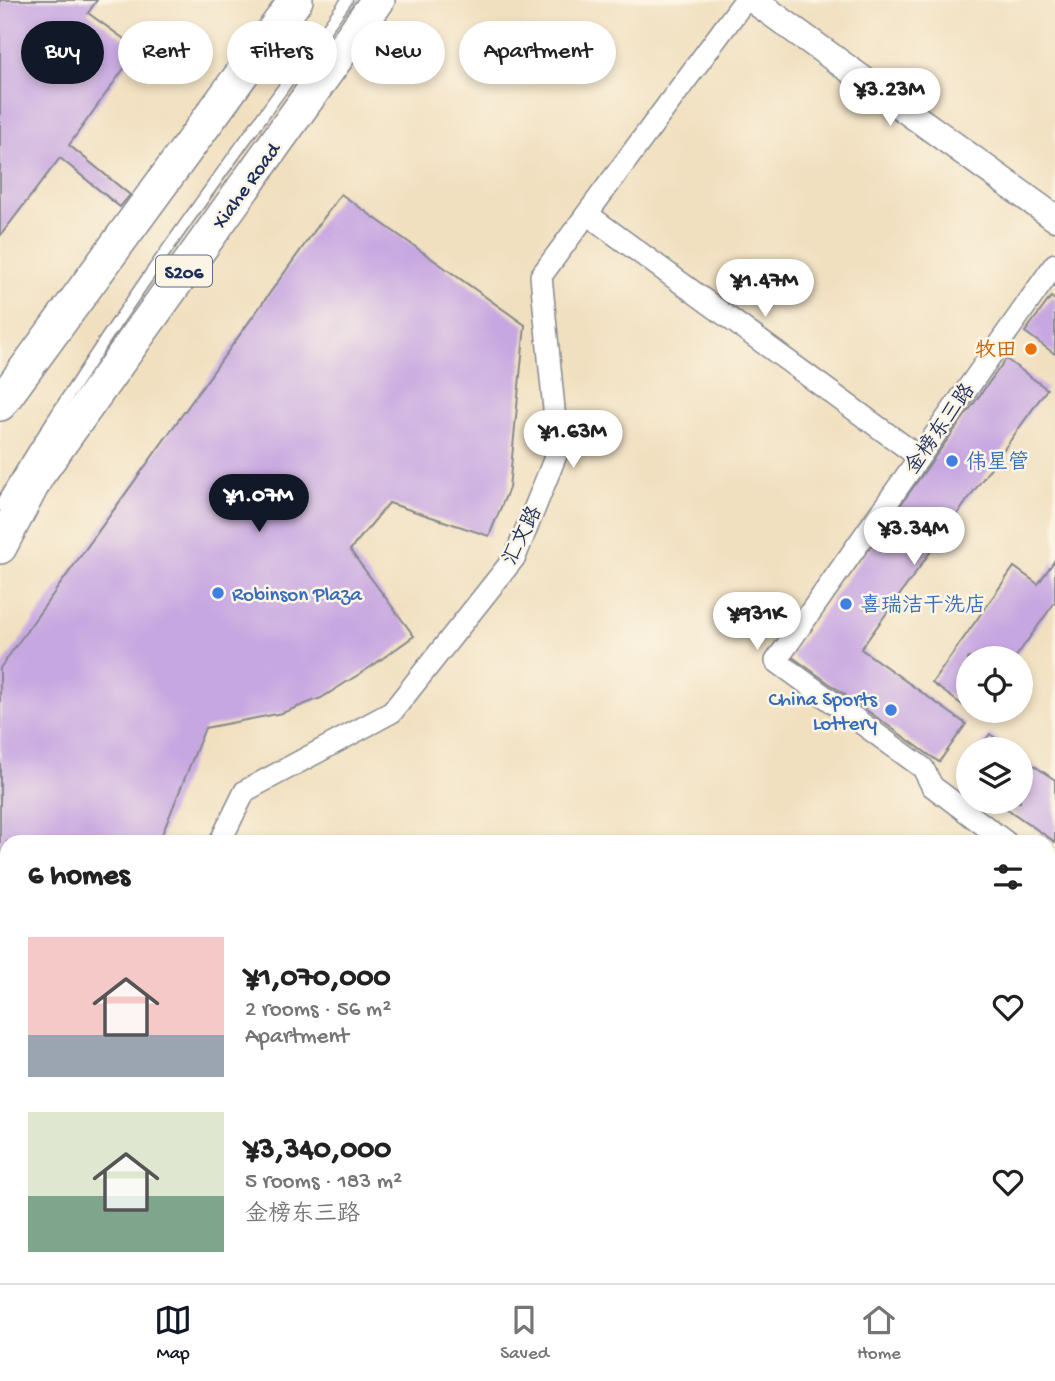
<!DOCTYPE html>
<meta charset="utf-8">
<style>
body{margin:0;font-family:"Gochi Hand","LXGW WenKai TC",sans-serif;background:#f2f2f2;color:#222;height:100vh;display:flex;flex-direction:column;font-size:26px;white-space:nowrap}
*{box-sizing:border-box;margin:0}
p{font-size:23px;color:#767676}
.icon{flex:none;width:38px;height:38px;fill:none;stroke:currentColor;stroke-width:2;stroke-linecap:round;stroke-linejoin:round}
.map{position:relative;flex:1;overflow:hidden}
.side{position:absolute;left:0px;top:835px;width:1055px;height:450px;display:flex;flex-direction:column;background:#fff;border-radius:21px 21px 0 0;box-shadow:0 4px 10px #0003}
.side>*{flex:none}
.hud{position:absolute;left:21px;top:21px;width:700px;height:63px;display:flex;gap:14px}
.buttons{position:absolute;left:956px;top:646px;display:grid;gap:14px}
.buttons a{display:grid;place-items:center;width:77px;height:77px;border-radius:50%;background:#fff;box-shadow:0 4px 10px #0003;font-size:35px}
.price{position:absolute;translate:-50% -60px;padding:0 16px;border-radius:24px;background:#fff;color:#222;font-size:23px;line-height:46px;filter:drop-shadow(0 2px 4px #0008)}
.price::after{content:'';position:absolute;left:50%;top:42px;width:21px;height:16px;margin-left:-10px;background:inherit;clip-path:polygon(0 0,100% 0,50% 100%)}
.price.current{background:#111827;color:#fff}
ul{padding:0;list-style:none}
li{display:flex;align-items:center;gap:21px;height:175px;padding:0 28px}
li span{display:grid;place-items:center;flex:none;width:196px;height:140px;border-radius:0px;color:#555}
li>.icon{margin-inline-start:auto}
span .icon{width:84px;height:84px;fill:#fffc;stroke-width:1}
li b{font-size:30px}
h2{display:flex;justify-content:space-between;align-items:center;height:84px;padding:0 28px;font-size:30px}
.pill{padding:0 24px;border-radius:32px;background:#fff;box-shadow:0 4px 10px #0003;font-size:24px;line-height:63px}
.pill.current{background:#111827;color:#fff}
.tab-bar{display:flex;justify-content:space-around;align-items:center;height:98px;border-top:2px solid #e0e0e0;background:#fff;font-size:19px;color:#767676}
.tab-bar a{display:grid;justify-items:center;gap:4px}
.tab-bar .current{color:#111827}
.map>svg:first-child{display:block}
</style>
<div class="map">
<svg width="1055" height="1283" viewBox="0 0 1055 1283">
<rect width="100%" height="100%" fill="#fcf5e5"/>
<filter id="ink" filterUnits="userSpaceOnUse"><feTurbulence type="fractalNoise" baseFrequency=".0143" numOctaves="2"/><feDisplacementMap in="SourceGraphic" scale="14" xChannelSelector="R" yChannelSelector="G"/><feConvolveMatrix kernelMatrix="1 2 1 2 8 2 1 2 1" color-interpolation-filters="sRGB"/></filter>
<filter id="wash" filterUnits="userSpaceOnUse"><feTurbulence type="fractalNoise" baseFrequency=".00686" numOctaves="4" result="noise"/><feDisplacementMap in="SourceGraphic" scale="28" xChannelSelector="R" yChannelSelector="G"/><feGaussianBlur stdDeviation="1.57" result="paint"/><feColorMatrix in="noise" values="0 0 0 0 0 0 0 0 0 0 0 0 0 0 0 0 0 1.4 0 .05"/><feComposite in="paint" operator="in"/></filter>
<g filter="url(#wash)">
<rect width="100%" height="100%" fill="#f1e0c0"/>
<!-- built -->
<path fill="#d9d6f7" d="M 0,1211 L 7,1213 L 7,1278 L 172,1278 L 186,1283 L 0,1283 Z"/>
<g id="blocks">
<!-- building -->
<g fill="#c7a7e1">
<path d="M 0,0 L 97,0 L 88,13 L 138,49 L 69,145 L 130,195 L 120,207 L 60,158 L 0,236 Z"/>
<path d="M 341,194 L 525,325 L 509,488 L 489,536 L 389,503 L 350,550 L 414,636 L 369,668 L 321,698 L 282,713 L 205,728 L 159,842 L 7,842 L 7,937 L 0,933 L 0,668 Z"/>
<path d="M 1051,297 L 1055,300 L 1055,354 L 1025,332 Z"/>
<path d="M 1006,359 L 1047,389 L 861,649 L 966,724 L 939,762 L 791,656 Z"/>
<path d="M 1055,560 L 1055,602 L 1015,658 L 968,658 L 968,709 L 932,683 L 1014,567 L 1038,584 Z"/>
<path d="M 990,734 L 1011,749 L 979,749 Z"/>
<path d="M 1020,756 L 1055,780 L 1055,842 L 997,802 L 1020,802 Z"/>
<path d="M 1055,1119 L 1055,1230 L 1048,1218 L 1048,1129 Z"/>
</g>
</g>
</g>
<g filter="url(#ink)">
<use href="#blocks" fill-opacity="0" stroke="#86888f" stroke-width="2"/>
<g fill="none" stroke-linecap="round" stroke-linejoin="round">
<defs>
<path id="service" d="M 0,505 C 104,330 227,165 347,0"/>
<g id="minor">
<path d="M 587,214 L 919,457"/>
<path d="M 220,842 L 245,791 L 392,712 L 515,557 L 558,450 L 541,276 L 745,0"/>
<path d="M 1006,842 L 932,786 L 923,768 L 776,661 L 1055,264"/>
<path d="M 1048,873 L 1055,878"/>
</g>
<g id="tertiary">
<path d="M 753,0 L 1055,218"/>
<path d="M 1048,968 L 1055,958"/>
<path d="M 832,1283 L 836,1278"/>
</g>
<g id="secondary">
<path d="M 0,1115 L 7,1119"/>
<path d="M 0,1181 L 7,1184"/>
<path d="M 233,1278 L 246,1283"/>
<path d="M 368,1278 L 380,1283"/>
</g>
<g id="primary">
<path d="M 0,404 L 296,0"/>
<path d="M 0,547 L 37,476 L 378,0"/>
</g>
</defs>
<!-- service casing -->
<use href="#service" stroke="#86888f" stroke-width="13"/>
<!-- minor casing -->
<use href="#minor" stroke="#86888f" stroke-width="24"/>
<!-- tertiary casing -->
<use href="#tertiary" stroke="#86888f" stroke-width="29"/>
<!-- secondary casing -->
<use href="#secondary" stroke="#86888f" stroke-width="32"/>
<!-- primary casing -->
<use href="#primary" stroke="#86888f" stroke-width="36"/>
<!-- path -->
<g stroke="#86888f" stroke-width="4.5" stroke-dasharray="5 5" stroke-linecap="butt">
<path d="M 1048,1073 L 1055,1064"/>
<path d="M 897,1283 L 901,1278"/>
</g>
<!-- service -->
<use href="#service" stroke="#fff" stroke-width="10"/>
<!-- minor -->
<use href="#minor" stroke="#fff" stroke-width="21"/>
<!-- tertiary -->
<use href="#tertiary" stroke="#fff" stroke-width="26"/>
<!-- secondary -->
<use href="#secondary" stroke="#fff" stroke-width="30"/>
<!-- primary -->
<use href="#primary" stroke="#fff" stroke-width="33"/>
</g>
</g>
<!-- markers -->
<circle fill="#e8710a" stroke="#fcf5e5" stroke-width="2.5" cx="1031" cy="349" r="7"/>
<g fill="#3f7fe0" stroke="#fcf5e5" stroke-width="2.5">
<circle cx="952" cy="461" r="7"/>
<circle cx="218" cy="593" r="7"/>
<circle cx="846" cy="604" r="7"/>
<circle cx="891" cy="710" r="7"/>
</g>
<g text-anchor="middle" stroke-width="5" stroke-linejoin="round" paint-order="stroke">
<!-- shield labels -->
<rect fill="#fcf5e5" stroke="#5e6a86" stroke-width="2" x="156" y="255.5" width="56" height="31" rx="5"/>
<g font-size="19" font-weight="bold" fill="#1b2f5e">
<text x="184" y="278">S206</text>
</g>
<!-- street labels -->
<g font-size="21" fill="#1b2f5e" stroke="#fcf5e5">
<text transform="translate(245 185) rotate(-54)" y="7">Xiahe Road</text>
<text transform="translate(939 428) rotate(-55)" y="7">金榜东三路</text>
<text transform="translate(521 535) rotate(-64)" y="7">汇文路</text>
</g>
<!-- food labels -->
<g font-size="21" fill="#c56008" stroke="#fcf5e5" text-anchor="end">
<text x="1017" y="356">牧田</text>
</g>
<!-- shop labels -->
<g font-size="21" fill="#366cbe" stroke="#fcf5e5" text-anchor="start">
<text x="966" y="468">伟星管</text>
<text x="232" y="600">Robinson Plaza</text>
<text x="860" y="611">喜瑞洁干洗店</text>
<text x="877" y="705" text-anchor="end">China Sports<tspan x="877" dy="24">Lottery</tspan></text>
</g>
</g>
</svg>
<div class="buttons">
<a><svg class="icon" aria-label="locate" viewBox="0 0 24 24"><circle cx="12" cy="12" r="6"/><path d="M12 2v4M12 18v4M2 12h4M18 12h4"/></svg></a>
<a><svg class="icon" aria-label="layers" viewBox="0 0 24 24"><path d="M12 4l9 5-9 5-9-5zM3 14l9 5 9-5"/></svg></a>
</div>
<b class="price" style="left:890px;top:128px">¥3.23M</b>
<b class="price" style="left:765px;top:319px">¥1.47M</b>
<b class="price" style="left:573px;top:470px">¥1.63M</b>
<b class="price current" style="left:259px;top:534px">¥1.07M</b>
<b class="price" style="left:914px;top:567px">¥3.34M</b>
<b class="price" style="left:757px;top:652px">¥931K</b>
<div class="hud">
<a class="pill current">Buy</a>
<a class="pill">Rent</a>
<a class="pill">Filters</a>
<a class="pill">New</a>
<a class="pill">Apartment</a>
</div>
<section class="side">
<h2>6 homes<svg class="icon" aria-label="filters" viewBox="0 0 24 24"><path d="M4 7h16M4 17h16"/><circle cx="9" cy="7" r="2"/><circle cx="15" cy="17" r="2"/></svg></h2>
<ul>
<li><span style="background:linear-gradient(#f6c9c9 70%,#9aa5b1 0)"><svg class="icon" aria-label="home" viewBox="0 0 24 24"><path d="M3 11l9-7 9 7M6 9v11h12V9"/></svg></span><div><b>¥1,070,000</b><p>2 rooms · 56 m²</p><p>Apartment</p></div><svg class="icon" aria-label="heart" viewBox="0 0 24 24"><path d="M12 20l-8-8c-3-5 5-10 8-4 3-6 11-1 8 4z"/></svg></li>
<li><span style="background:linear-gradient(#dfe7d0 60%,#7fa58c 0)"><svg class="icon" aria-label="home" viewBox="0 0 24 24"><path d="M3 11l9-7 9 7M6 9v11h12V9"/></svg></span><div><b>¥3,340,000</b><p>5 rooms · 183 m²</p><p>金榜东三路</p></div><svg class="icon" aria-label="heart" viewBox="0 0 24 24"><path d="M12 20l-8-8c-3-5 5-10 8-4 3-6 11-1 8 4z"/></svg></li>
</ul>
</section>
</div>
<nav class="tab-bar">
<a class="current"><svg class="icon" aria-label="map" viewBox="0 0 24 24"><path d="M3 6l6-2 6 2 6-2v14l-6 2-6-2-6 2zM9 4v14M15 6v14"/></svg>Map</a>
<a><svg class="icon" aria-label="saved" viewBox="0 0 24 24"><path d="M7 4h10v16l-5-4-5 4z"/></svg>Saved</a>
<a><svg class="icon" aria-label="home" viewBox="0 0 24 24"><path d="M3 11l9-7 9 7M6 9v11h12V9"/></svg>Home</a>
</nav>
